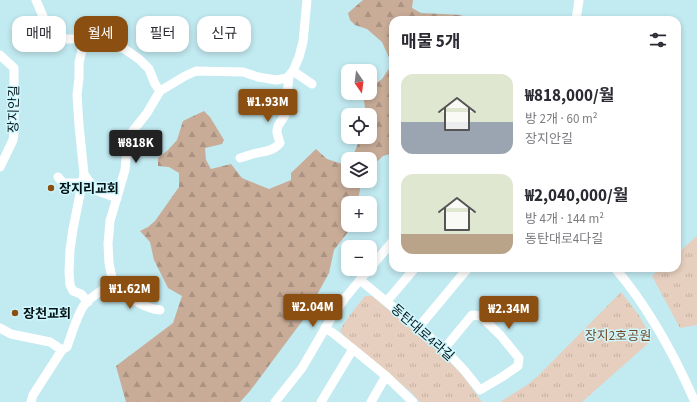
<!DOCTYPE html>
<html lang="ko">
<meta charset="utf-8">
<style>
body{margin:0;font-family:"Source Sans 3","Noto Sans KR",sans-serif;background:#f2f2f3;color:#2b2b33;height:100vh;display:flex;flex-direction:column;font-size:15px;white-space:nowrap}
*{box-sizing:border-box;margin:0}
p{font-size:13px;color:#7c7c81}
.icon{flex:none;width:22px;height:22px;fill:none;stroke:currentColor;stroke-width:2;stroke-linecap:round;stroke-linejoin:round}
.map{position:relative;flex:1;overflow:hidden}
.details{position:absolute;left:389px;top:16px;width:292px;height:256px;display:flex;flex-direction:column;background:#fff;border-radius:12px;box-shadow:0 2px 6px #0003}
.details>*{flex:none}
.guide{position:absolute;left:12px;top:16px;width:317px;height:36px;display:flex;gap:8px}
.needle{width:26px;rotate:166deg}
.controls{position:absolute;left:341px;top:64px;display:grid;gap:8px}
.controls a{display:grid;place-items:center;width:36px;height:36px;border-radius:8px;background:#fff;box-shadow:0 2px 6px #0003;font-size:20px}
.price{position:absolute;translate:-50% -34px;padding:0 9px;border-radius:4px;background:#8c4f12;color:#fff;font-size:13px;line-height:26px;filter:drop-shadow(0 1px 2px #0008)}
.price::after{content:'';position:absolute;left:50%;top:24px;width:12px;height:9px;margin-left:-6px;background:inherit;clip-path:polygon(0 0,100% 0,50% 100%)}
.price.selected{background:#222;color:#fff}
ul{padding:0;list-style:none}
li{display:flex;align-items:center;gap:12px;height:100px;padding:0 12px}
li span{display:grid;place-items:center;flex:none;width:112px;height:80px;border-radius:12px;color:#555}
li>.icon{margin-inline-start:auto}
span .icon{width:48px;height:48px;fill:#fffc;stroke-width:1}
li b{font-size:17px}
h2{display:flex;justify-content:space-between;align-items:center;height:48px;padding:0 12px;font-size:17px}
.chip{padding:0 14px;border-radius:12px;background:#fff;box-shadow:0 2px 6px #0003;font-size:14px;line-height:36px}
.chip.selected{background:#8c4f12;color:#fff}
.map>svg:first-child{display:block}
</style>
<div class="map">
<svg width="697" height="402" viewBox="0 0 697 402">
<defs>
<pattern id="forest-firs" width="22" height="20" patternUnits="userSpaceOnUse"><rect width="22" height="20" fill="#c8ac98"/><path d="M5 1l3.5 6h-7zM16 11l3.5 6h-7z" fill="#aa9382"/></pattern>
<pattern id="park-tufts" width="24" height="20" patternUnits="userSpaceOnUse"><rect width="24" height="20" fill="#e6cfbe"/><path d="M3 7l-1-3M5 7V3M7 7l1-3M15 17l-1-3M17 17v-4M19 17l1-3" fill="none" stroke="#c4b1a2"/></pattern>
</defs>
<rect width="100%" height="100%" fill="#c2eaf1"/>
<!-- forest -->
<g fill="url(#forest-firs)">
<path d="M 363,0 L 413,0 L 412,8 L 421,13 L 461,15 L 465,20 L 393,20 L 393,153 L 383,156 L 370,168 L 370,159 L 350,159 L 352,158 L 359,141 L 370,138 L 370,115 L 366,115 L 363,93 L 370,93 L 370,88 L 382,79 L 392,64 L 382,42 L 367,29 L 355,25 L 350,20 L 348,13 Z"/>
<path d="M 204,111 L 210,117 L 224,140 L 222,144 L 205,148 L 206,160 L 211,169 L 231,164 L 242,178 L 269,189 L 291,180 L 291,173 L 316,149 L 327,159 L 342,164 L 348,161 L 348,181 L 362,181 L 357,203 L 348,203 L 348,225 L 353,225 L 352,227 L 334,250 L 329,273 L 303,320 L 291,336 L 250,391 L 240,402 L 126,402 L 116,366 L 173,323 L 182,296 L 168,288 L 154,260 L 150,242 L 140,231 L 148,227 L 155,221 L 179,187 L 179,173 L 169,167 L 158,166 L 158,158 L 168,150 L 177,140 L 183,121 Z"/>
</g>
<!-- park -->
<g fill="url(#park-tufts)">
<path d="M 697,236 L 697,325 L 680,328 L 652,276 L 661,268 L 677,268 L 677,254 Z"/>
<path d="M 621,292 L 638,314 L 653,339 L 582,402 L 500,402 L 527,385 L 538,376 Z"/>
<path d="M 365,296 L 372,296 L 448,360 L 463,376 L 482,402 L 420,402 L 412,393 L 344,336 L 340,330 L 350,315 Z"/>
</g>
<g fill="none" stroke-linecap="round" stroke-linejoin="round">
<!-- minor -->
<g stroke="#fff" stroke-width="9">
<path d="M 36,0 L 50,33 L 58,39 L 78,39 L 83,45 L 79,63 L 79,78 L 77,95 L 79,125 L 84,174 L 73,229 L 70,250 L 69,272 L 70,285 L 73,291 L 81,294 L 88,302"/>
<path d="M 576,20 L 579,0"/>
<path d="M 83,45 L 87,47 L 97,46 L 123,48 L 129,52 L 139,59 L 149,69 L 155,84 L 160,91"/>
<path d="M 0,55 L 14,68 L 14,134 L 13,140 L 0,167"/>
<path d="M 293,71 L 312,84"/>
<path d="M 240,158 C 244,157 249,155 253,154 C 263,151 273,152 280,143 L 277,133 L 277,130 L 278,126 L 285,115 L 289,76"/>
<path d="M 84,174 L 88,180 L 98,191 L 117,198"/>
<path d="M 58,177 L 63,183 L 82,183"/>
<path d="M 370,268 L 393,241"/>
<path d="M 615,268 C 649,308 674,354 695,402"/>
<path d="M 360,280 L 444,349 L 464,370 L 480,390 L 502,377 L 518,366 L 519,358 L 501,336 L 481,316 L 472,315 L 444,349"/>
<path d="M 113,283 C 127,295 141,308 160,310"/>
<path d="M 387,301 L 415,268"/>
<path d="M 0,328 L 11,334 L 50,342 L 62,350 L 67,347 C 71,336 78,312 85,304 C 91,296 105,289 113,283 L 109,263 L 108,244 L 110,221 L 125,170 L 128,137 L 147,113 L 160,91 L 185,76 L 196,71 L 243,72 L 258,77 L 276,80 L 287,78 L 293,71 L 299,57 L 303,42 L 307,0"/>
<path d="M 325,328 L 333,333 L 353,349"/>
<path d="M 418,328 L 468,268"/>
<path d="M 31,402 L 33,395 L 62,350"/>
<path d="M 275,402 L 302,368 L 330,320 L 345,298 L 369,269"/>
<path d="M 321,402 L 353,349 L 386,376 L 413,402"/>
<path d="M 371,402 L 386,376"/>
</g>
</g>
<!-- markers -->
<g fill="#8c4f12" stroke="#cff7fe" stroke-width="1.5">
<circle cx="51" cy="188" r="4"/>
<circle cx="15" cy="313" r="4"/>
</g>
<g text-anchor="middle" stroke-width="3" stroke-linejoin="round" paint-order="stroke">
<!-- street labels -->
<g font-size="13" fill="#051215" stroke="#cff7fe">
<text transform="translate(13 109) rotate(-89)" y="5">장지안길</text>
<text transform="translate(423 332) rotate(41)" y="5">동탄대로4라길</text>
</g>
<!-- poi labels -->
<g font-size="13" font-weight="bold" fill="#051215" stroke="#cff7fe" text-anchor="start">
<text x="59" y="193">장지리교회</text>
<text x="23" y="318">장천교회</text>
</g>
<!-- park labels -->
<g font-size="13" fill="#704826" stroke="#cff7fe">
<text x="618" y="340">장지2호공원</text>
</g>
</g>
</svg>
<div class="controls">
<a><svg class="needle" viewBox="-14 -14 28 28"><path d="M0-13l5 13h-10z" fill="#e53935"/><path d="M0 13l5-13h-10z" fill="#7c7c81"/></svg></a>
<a><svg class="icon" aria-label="locate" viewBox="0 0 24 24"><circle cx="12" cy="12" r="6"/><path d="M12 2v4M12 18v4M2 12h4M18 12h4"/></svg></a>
<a><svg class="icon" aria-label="layers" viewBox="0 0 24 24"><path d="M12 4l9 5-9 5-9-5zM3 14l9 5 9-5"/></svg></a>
<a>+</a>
<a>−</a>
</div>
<b class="price" style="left:268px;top:123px">₩1.93M</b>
<b class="price selected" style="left:136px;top:164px">₩818K</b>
<b class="price" style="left:130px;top:310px">₩1.62M</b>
<b class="price" style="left:313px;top:328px">₩2.04M</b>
<b class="price" style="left:509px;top:330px">₩2.34M</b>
<div class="guide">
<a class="chip">매매</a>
<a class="chip selected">월세</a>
<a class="chip">필터</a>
<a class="chip">신규</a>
</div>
<section class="details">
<h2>매물 5개<svg class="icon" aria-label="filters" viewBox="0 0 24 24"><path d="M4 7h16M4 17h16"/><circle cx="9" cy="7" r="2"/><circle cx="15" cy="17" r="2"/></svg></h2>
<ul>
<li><span style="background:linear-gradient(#dfe7d0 60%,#9aa5b1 0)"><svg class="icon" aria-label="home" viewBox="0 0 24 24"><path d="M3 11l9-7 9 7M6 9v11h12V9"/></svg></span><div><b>₩818,000/월</b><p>방 2개 · 60 m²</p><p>장지안길</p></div></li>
<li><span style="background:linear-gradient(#dfe7d0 75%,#b9a48a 0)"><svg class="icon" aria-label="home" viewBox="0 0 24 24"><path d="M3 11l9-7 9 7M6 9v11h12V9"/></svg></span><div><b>₩2,040,000/월</b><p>방 4개 · 144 m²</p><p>동탄대로4다길</p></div></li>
</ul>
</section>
</div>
